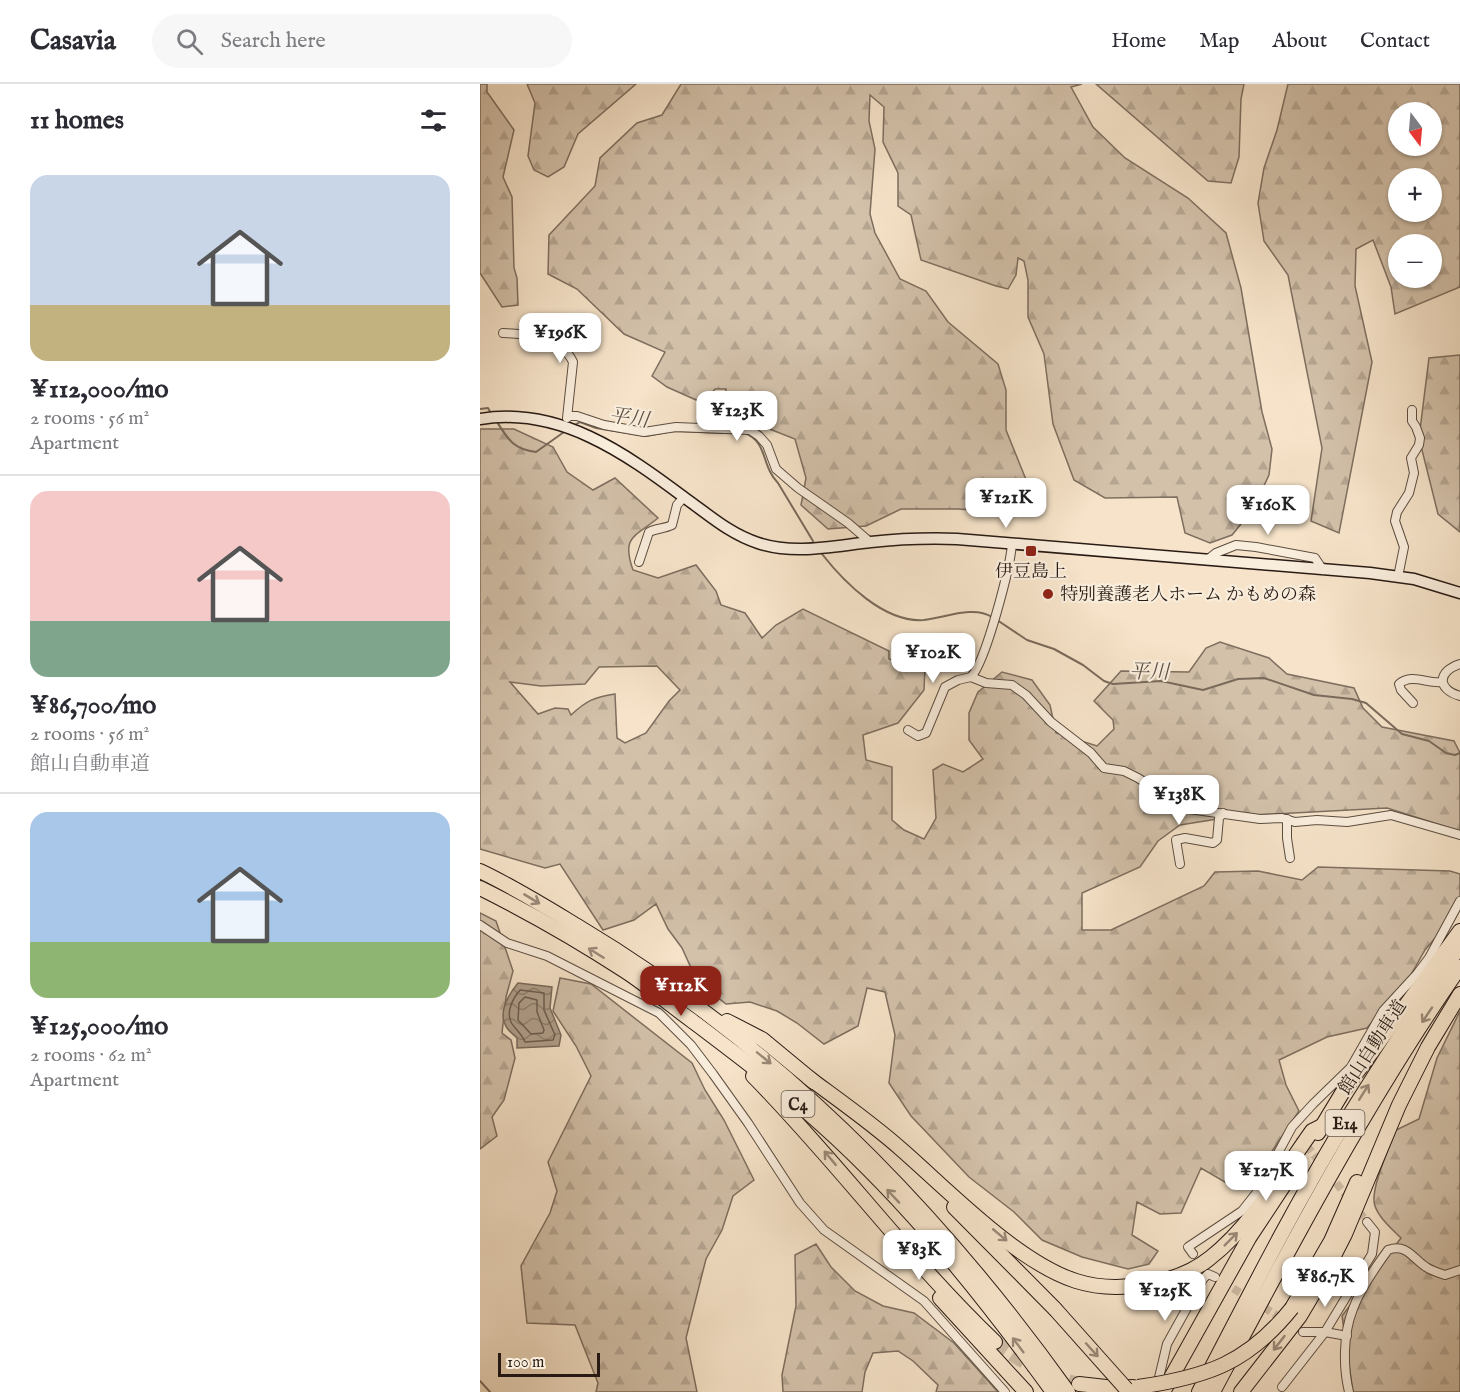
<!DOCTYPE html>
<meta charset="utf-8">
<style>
body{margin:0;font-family:"IM FELL English","Noto Serif JP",serif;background:#f7f7f7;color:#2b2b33;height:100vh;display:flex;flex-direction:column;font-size:22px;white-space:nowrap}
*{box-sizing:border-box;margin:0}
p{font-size:20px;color:#7c7c81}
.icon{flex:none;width:33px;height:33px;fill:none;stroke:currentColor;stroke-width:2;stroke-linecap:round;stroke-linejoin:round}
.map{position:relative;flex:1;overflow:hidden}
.drawer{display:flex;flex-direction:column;background:#fff;width:480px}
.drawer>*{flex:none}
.needle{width:39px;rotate:164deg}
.fabs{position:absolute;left:908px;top:18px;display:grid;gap:12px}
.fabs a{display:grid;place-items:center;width:54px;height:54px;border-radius:50%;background:#fff;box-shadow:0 2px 4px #0004;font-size:30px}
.scale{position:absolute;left:18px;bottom:15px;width:102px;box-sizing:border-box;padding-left:6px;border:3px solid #291b14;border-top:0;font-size:16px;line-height:21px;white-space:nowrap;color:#291b14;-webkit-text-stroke:4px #f9eddc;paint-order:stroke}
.price{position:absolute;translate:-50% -51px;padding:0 14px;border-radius:12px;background:#fff;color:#222;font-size:20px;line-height:39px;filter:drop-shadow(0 2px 3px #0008)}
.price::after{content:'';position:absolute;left:50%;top:36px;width:18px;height:14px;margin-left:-9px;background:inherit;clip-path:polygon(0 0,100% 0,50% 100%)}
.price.active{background:#8f2418;color:#fff}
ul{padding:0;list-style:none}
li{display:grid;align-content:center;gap:12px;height:318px;padding:0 30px}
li+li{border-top:2px solid #e1e1e2}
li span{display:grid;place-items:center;height:186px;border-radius:18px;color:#555}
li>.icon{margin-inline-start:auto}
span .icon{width:108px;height:108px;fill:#fffc;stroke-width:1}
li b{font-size:26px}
h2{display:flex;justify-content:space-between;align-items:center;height:72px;padding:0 30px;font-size:26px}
header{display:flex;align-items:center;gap:36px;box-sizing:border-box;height:84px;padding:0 30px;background:#fff;border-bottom:2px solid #e1e1e2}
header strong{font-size:28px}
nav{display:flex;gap:33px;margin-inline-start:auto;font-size:21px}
.search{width:420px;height:54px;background:#f7f7f7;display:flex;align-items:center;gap:15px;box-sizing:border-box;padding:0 21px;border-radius:33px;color:#7c7c81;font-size:22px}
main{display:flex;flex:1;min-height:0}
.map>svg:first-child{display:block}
</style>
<header>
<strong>Casavia</strong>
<div class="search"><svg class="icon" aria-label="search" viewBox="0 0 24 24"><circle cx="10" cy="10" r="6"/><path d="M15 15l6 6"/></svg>Search here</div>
<nav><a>Home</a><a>Map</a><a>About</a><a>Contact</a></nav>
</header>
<main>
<section class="drawer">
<h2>11 homes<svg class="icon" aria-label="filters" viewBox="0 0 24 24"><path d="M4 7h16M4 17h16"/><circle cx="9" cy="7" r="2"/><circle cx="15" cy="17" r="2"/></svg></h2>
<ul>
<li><span style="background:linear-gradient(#c9d6e8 70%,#c2b280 0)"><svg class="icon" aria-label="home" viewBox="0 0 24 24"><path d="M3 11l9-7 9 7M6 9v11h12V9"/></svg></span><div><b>¥112,000/mo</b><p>2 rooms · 56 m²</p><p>Apartment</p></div></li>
<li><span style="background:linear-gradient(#f6c9c9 70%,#7fa58c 0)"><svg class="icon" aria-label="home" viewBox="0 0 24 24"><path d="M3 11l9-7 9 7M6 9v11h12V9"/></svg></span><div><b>¥86,700/mo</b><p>2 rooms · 56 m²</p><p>館山自動車道</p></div></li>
<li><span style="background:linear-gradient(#a9c7e8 70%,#8fb573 0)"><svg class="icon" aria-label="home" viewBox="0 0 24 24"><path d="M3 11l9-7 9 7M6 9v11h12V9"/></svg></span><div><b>¥125,000/mo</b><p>2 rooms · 62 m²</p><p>Apartment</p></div></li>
</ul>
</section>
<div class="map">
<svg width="980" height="1308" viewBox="0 0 980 1308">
<defs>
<pattern id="forest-firs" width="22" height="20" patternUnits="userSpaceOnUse" patternTransform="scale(1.5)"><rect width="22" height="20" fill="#d3c1aa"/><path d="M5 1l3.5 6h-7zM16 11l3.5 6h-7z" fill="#b5a591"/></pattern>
<pattern id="water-waves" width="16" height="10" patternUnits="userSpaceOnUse" patternTransform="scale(1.5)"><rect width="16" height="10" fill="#b09f8b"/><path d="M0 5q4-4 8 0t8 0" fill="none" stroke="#8f8170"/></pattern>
</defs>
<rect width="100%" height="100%" fill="#f6e3c9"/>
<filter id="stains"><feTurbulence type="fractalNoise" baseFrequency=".00333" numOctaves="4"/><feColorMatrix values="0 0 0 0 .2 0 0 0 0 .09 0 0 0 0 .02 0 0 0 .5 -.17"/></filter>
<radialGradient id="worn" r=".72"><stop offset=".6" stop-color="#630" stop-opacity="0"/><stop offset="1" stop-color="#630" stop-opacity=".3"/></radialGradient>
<!-- forest -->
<g fill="url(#forest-firs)" stroke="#7e6e5f" stroke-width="1.5" fill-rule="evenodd">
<path d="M 0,0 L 7,0 L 7,8 L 34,46 L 23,93 L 32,113 L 34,184 L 37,194 L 38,221 L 22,223 L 0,189 Z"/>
<path d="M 47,0 L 156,0 L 98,50 L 84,83 L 68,93 L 54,86 L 48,72 L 55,19 Z"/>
<path d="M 201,0 L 602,0 L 591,3 L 613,43 L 645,74 L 708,114 L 746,149 L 761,204 L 782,328 L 792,365 L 789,391 L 773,425 L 752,451 L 730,459 L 705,449 L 697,413 L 625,414 L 594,396 L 573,340 L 564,270 L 548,233 L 548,196 L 544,177 L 538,174 L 536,191 L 528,205 L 516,202 L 441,176 L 431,131 L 418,122 L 418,89 L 403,58 L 404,23 L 390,11 L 389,37 L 395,65 L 390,130 L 395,149 L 420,195 L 446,207 L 468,238 L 518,280 L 526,306 L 526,346 L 555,418 L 537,430 L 479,425 L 421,425 L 386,442 L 348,445 L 321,421 L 326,394 L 315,355 L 287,344 L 249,339 L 242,329 L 246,305 L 235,305 L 223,319 L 187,303 L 172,292 L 185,268 L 144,250 L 97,205 L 68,190 L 69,151 L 115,102 L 120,74 L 157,39 L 182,31 Z"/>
<path d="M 616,0 L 764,0 L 761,15 L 759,73 L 751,99 L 728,97 Z"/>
<path d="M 808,0 L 980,0 L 980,203 L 915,230 L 911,203 L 893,156 L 876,165 L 875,202 L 892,278 L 859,449 L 831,437 L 842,364 L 808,191 L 784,157 L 778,119 L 784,84 L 797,46 ZM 918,28 L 951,28 L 951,62 L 918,62 ZM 918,94 L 951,94 L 951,128 L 918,128 ZM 918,160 L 951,160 L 951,194 L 918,194 Z"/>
<path d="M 980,271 L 980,448 L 958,430 L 939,354 L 949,274 Z"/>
<path d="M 0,345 L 34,345 L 73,363 L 87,388 L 113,406 L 135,394 L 178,434 C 155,453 141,452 153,486 L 178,494 L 216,481 L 236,507 L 241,521 L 265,529 L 282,554 L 296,541 L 323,525 L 409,567 L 409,575 L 445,584 L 444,606 L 418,639 L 383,651 L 386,676 L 412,683 L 412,736 L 424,746 L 444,755 L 456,734 L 453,686 L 463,680 L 483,688 L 503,675 L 489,656 L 489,629 L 498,608 L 522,588 L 552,596 L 570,621 L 576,649 L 617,662 L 634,645 L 633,636 L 614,617 L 641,587 L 709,588 L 726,564 L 740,558 L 789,574 L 807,590 L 874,604 L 883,624 L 902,643 L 974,657 L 980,669 L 980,747 L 907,724 L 756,732 L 700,741 L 678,757 L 660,783 L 602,809 L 602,846 L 631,846 L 724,802 L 735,788 L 778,787 L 822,796 L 838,783 L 970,787 L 980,790 L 980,825 L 945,866 L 929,894 L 887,944 L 847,953 L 799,976 L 806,1001 L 819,1027 L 772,1097 L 750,1101 L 721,1084 L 701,1129 L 680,1130 L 657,1118 L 652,1151 L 678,1167 L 669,1180 L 648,1185 L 602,1173 L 562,1156 L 534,1128 L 489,1093 L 431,1032 L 409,999 L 415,951 L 405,908 L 387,904 L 378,942 L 344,960 L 317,939 L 297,927 L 270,918 L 246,920 L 217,897 L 202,864 L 188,845 L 176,820 L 154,836 L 123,846 L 80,780 L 65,784 L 0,765 ZM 177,582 L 200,606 L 189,617 L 166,649 L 145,659 L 137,654 L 135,610 C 114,613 106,617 91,631 L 88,625 L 75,624 L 58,630 L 30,598 L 61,602 L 105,600 L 119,583 Z"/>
<path d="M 0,829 L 16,837 L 33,887 L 26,913 L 22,949 L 31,956 L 35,974 L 24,1016 L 12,1033 L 17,1052 L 0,1065 Z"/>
<path d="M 80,894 L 111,900 L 212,979 L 225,1006 L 244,1036 L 274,1096 L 253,1112 L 242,1146 L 226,1175 L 206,1254 L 217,1308 L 116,1308 L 118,1299 L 95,1241 L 47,1239 L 41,1182 L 70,1129 L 77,1107 L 68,1078 L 111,992 L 96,962 L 73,927 Z"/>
<path d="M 980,927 L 980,1308 L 873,1308 L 862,1232 L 921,1154 C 912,1145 899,1134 895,1122 C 889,1107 910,1062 916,1046 L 939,1035 L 957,974 Z"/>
<path d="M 336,1160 L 351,1183 L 375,1207 L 403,1222 L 434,1229 L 474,1259 L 518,1308 L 456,1308 L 458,1301 L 433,1277 L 418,1267 L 393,1269 L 385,1288 L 382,1308 L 303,1308 L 302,1291 L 316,1222 L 315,1171 Z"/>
</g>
<!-- water -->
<path fill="url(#water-waves)" stroke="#7a6a5b" stroke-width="1.5" d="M 38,899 L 72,903 L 70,924 L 81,951 L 79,962 L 37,964 L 37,954 C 34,951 29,947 27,944 C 17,929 29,910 38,899 Z"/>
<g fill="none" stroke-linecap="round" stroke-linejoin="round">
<!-- shore -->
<g stroke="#6c5d50" stroke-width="1.5">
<path d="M 40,906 L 64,909 L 64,926 L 75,951 L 73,956 L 45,958 C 42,950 34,944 31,938 C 26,927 33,914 40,906 Z"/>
<path d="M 45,913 L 57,916 L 57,928 L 64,946 L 63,949 L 51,950 L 38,936 L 39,919 Z"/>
</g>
<!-- stream -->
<g stroke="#7a6a5b" stroke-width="2">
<path d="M 0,325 L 8,324 L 12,331"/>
<path d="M 17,338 C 28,355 33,365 56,368 L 84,348"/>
<path d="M 91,343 L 100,338 L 116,344 L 166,352 L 193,347 L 244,349"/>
<path d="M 265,349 C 288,358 281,382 298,399 L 333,457"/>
<path d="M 342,470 C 364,498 404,539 444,536 C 464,534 493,521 512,533"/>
<path d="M 517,536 L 547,556 L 574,565 L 603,581 L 624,597 L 633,600 L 681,597 L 723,606 L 758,595 L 784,594 L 834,611 L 872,615 L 886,619 L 922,650 L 949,657 L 966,669 L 975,671 L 980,669"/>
<path d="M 0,1297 L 10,1308"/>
</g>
<!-- street-tunnel -->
<g stroke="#cdbba5" stroke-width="8" stroke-dasharray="8 4" stroke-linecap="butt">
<path d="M 819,1052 L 887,1138"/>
<path d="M 743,1198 L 804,1236"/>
</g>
<!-- highway-tunnel -->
<path stroke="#cdbba5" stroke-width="14" stroke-dasharray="14 7" stroke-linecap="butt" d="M 515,1258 C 542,1279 567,1292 599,1300"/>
<defs>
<g id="street">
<path d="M 23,249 C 49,250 80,251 93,278 L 87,334"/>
<path d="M 88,332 L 97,332 L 124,341 L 164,348 L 196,343 L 270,346 L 279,352 L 287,361 L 296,385 L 318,404 L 368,439 L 390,458"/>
<path d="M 532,460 C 530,484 506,577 491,593 L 506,599 L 532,601 L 546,611 L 571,638 L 611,669 L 624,684 L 644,687 L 658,694 L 702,723 L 709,725 L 780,735 L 802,734 L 815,738 L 837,736 L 867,738 L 911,731 L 980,751"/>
<path d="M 727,476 L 736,469 L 756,461 L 776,463 L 835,474 L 843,486"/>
<path d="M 159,478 L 169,448 C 177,444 184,445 192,441 L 197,421 L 204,413"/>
<path d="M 918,493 L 924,463 L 915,437 L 917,428 L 929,409 L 934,389 L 931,374 L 939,361 L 940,354 L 936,343 L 932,337 L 932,326"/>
<path d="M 980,580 C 958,587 956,605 980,612"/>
<path d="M 933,619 L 921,606 L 919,600 C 932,589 947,600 962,598"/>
<path d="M 428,646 L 438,652 L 446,649 L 465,603 L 478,596 L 491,593"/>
<path d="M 807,735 L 807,754 L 810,774"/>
<path d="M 700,780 L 696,756 L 705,754 L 733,759 L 737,756 L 739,734 L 743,729"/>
<path d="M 0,841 L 27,859 L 67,872 L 179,929 L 211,961 L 233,990 L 268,1039 L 320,1119 L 344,1146 L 444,1217 L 525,1308"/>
<path d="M 713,1170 L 708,1163 L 762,1127 L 777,1108 L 812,1043 L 833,1020 L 871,983 L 903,927 L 937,890 L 949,874 L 980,817"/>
<path d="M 823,1248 L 845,1248 L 867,1252"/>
<path d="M 802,1303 L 845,1248 L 892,1170 L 895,1148 L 887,1138"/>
<path d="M 674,1308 L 677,1302 L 687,1260 L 723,1195 L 728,1190 L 735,1193"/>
<path d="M 869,1308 C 863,1283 863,1250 873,1225 C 879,1208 897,1181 908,1166 C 927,1159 933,1175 946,1183 C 952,1187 959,1189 965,1191 L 980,1186"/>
</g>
<path id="secondary" d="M 0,335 C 79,322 145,369 205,414 C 229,431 250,450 278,459 C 315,471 353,462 391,458 C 419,455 448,454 477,455 L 890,489 L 934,495 L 980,509"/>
<g id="highway">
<path d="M 0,787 C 34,803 66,823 99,843 C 296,961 455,1122 588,1308"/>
<path d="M 0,804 C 50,829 99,857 145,887 C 168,902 189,920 211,936 C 256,970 300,1003 342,1041 C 430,1120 504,1213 573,1308"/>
<path d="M 247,937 L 282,955 L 334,998"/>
<path d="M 273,992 C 357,1077 428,1175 515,1258"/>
<path d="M 329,994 C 360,1017 393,1040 422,1066 C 469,1107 537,1178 596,1197 C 618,1204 645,1204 668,1200 C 690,1196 713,1188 730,1174 C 771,1142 802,1089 832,1047 L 842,1042"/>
<path d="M 838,1049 L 864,1006 L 980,847"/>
<path d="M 474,1123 L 575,1225"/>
<path d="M 460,1214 L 546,1308"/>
<path d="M 812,1224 L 851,1157 L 877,1098"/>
<path d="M 599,1300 L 635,1304 L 653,1303"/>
<path d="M 683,1308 L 769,1154 L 808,1095"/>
<path d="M 719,1308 C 765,1220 809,1132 860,1047 C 898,984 939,923 980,862"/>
<path d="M 733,1308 C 810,1163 886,1018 980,883"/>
<path d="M 761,1308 L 820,1232 L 842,1195 L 865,1150 L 919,1021 L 948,963 L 980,910"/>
</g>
</defs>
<!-- street casing -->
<use href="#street" stroke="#5c4d41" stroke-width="10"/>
<!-- secondary casing -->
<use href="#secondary" stroke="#291b14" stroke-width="13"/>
<!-- highway casing -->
<use href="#highway" stroke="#291b14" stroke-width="16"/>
<!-- street -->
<use href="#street" stroke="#f9eddc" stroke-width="8"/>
<!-- secondary -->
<use href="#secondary" stroke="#f9eddc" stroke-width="10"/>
<!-- highway -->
<use href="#highway" stroke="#f6e3c9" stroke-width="14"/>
<defs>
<g id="highway-bridge">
<path d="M 575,1225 L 649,1308"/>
<path d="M 658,1303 C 727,1293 768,1279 812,1224"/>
</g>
</defs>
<!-- highway-bridge casing -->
<use href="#highway-bridge" stroke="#291b14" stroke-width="16" stroke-linecap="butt"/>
<!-- highway-bridge -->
<use href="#highway-bridge" stroke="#f6e3c9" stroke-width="14"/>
</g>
<!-- one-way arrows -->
<defs><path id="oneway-shaft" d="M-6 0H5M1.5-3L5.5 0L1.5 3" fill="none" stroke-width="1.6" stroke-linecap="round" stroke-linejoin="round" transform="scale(1.5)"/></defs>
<g stroke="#9a8978">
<use href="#oneway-shaft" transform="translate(52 815) rotate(31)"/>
<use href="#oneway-shaft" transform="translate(116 869) rotate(-148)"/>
<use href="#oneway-shaft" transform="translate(947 931) rotate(124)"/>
<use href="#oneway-shaft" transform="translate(284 974) rotate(39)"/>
<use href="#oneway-shaft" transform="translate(884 1008) rotate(-58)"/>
<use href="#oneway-shaft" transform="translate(350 1074) rotate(-130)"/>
<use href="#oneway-shaft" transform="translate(413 1112) rotate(-133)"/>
<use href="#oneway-shaft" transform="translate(520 1151) rotate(40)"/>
<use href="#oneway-shaft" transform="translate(751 1155) rotate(-45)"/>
<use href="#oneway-shaft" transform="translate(799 1259) rotate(128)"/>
<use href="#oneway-shaft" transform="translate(538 1261) rotate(-127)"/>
<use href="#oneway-shaft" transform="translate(612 1266) rotate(48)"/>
</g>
<!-- markers -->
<g fill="#8f2418" stroke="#f9eddc" stroke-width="2">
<rect x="545" y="461" width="12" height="12" rx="3"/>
<circle cx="568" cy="510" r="6"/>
</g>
<g text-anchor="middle" stroke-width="4.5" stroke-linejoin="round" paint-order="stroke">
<!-- shield labels -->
<g fill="#f9eddc" stroke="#675a50" stroke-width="1.5">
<rect x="301.5" y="1007" width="33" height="26" rx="4.5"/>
<rect x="845.5" y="1026" width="39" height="26" rx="4.5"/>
</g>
<g font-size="16" font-weight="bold" fill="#291b14">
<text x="318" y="1026">C4</text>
<text x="865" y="1045">E14</text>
</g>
<!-- poi labels -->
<g font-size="18" fill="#291b14" stroke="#f9eddc">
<text x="551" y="493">伊豆島上</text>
<text x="580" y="516" text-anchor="start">特別養護老人ホーム かもめの森</text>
</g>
<!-- street labels -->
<g font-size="18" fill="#291b14" stroke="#f9eddc">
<text transform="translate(892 963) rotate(-57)" y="6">館山自動車道</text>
</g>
<!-- water labels -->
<g font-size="20" font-style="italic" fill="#5f5044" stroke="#f9eddc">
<text transform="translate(149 333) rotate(8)" y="7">平川</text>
<text transform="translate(669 587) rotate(1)" y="7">平川</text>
</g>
</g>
<rect width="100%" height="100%" filter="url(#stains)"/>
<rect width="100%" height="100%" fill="url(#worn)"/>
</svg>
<div class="fabs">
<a><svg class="needle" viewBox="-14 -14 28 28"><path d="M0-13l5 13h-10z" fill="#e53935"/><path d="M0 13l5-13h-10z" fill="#7c7c81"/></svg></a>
<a>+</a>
<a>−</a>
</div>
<div class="scale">100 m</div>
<b class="price" style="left:80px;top:280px">¥196K</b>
<b class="price" style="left:257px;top:358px">¥123K</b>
<b class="price" style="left:526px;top:445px">¥121K</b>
<b class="price" style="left:788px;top:452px">¥160K</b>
<b class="price" style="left:453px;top:600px">¥102K</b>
<b class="price" style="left:699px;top:742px">¥138K</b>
<b class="price active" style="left:201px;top:933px">¥112K</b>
<b class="price" style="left:786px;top:1118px">¥127K</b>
<b class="price" style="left:439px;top:1197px">¥83K</b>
<b class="price" style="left:845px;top:1224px">¥86.7K</b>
<b class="price" style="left:685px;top:1238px">¥125K</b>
</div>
</main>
